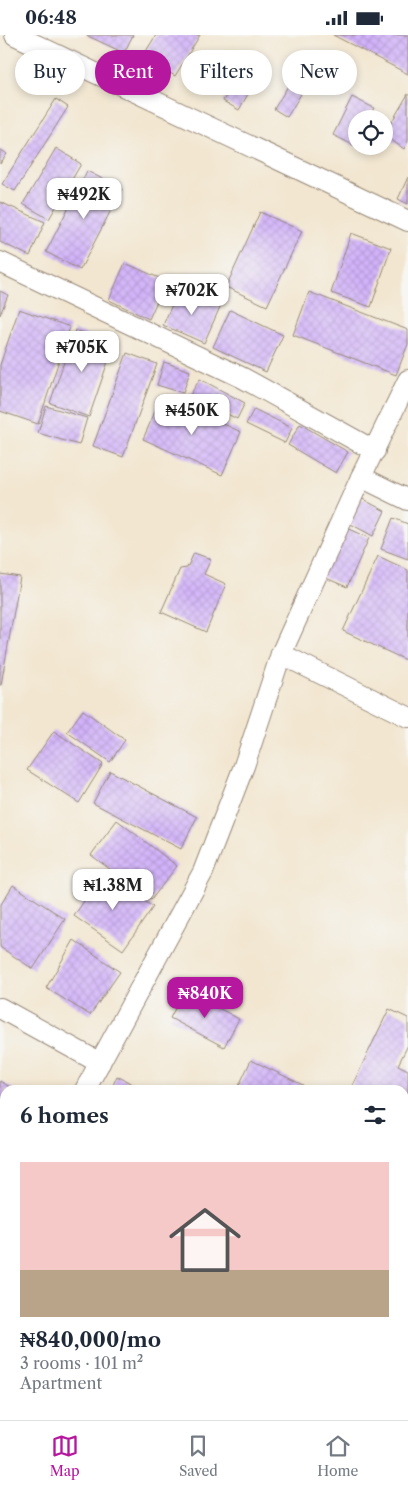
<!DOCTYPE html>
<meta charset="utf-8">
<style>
body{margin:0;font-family:"Libre Caslon Text",serif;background:#f6f6f7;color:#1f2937;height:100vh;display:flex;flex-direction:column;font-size:19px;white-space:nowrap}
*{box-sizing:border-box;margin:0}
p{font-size:16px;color:#747a83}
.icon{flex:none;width:28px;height:28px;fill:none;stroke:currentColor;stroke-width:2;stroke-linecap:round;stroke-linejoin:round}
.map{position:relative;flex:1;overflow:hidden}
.details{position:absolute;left:0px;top:1050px;width:409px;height:335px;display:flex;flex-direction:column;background:#fff;border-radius:15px 15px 0 0;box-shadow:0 2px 8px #0003}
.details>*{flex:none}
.banner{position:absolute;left:15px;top:15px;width:379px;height:45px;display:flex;gap:10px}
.controls{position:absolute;left:348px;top:75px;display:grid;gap:10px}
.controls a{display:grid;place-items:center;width:45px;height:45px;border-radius:50%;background:#fff;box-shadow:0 2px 8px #0003;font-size:25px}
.price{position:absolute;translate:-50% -42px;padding:0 11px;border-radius:10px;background:#fff;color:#222;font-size:16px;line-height:32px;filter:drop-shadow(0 1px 2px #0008)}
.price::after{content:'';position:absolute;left:50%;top:30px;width:15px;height:11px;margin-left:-8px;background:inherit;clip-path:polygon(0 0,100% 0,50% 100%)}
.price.selected{background:#b5179e;color:#fff}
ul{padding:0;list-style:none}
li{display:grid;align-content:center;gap:10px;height:265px;padding:0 20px}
li span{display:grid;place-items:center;height:155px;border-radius:0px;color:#555}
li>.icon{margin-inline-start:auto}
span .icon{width:90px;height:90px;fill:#fffc;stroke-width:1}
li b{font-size:21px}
h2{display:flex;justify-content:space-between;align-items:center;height:60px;padding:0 20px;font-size:21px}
.chip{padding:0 18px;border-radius:22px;background:#fff;box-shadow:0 2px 8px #0003;font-size:18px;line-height:45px}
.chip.selected{background:#b5179e;color:#fff}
.status{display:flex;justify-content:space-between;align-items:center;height:35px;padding:0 25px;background:#fff;direction:ltr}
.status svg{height:14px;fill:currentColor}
.tabs{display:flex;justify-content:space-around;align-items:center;height:70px;border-top:1px solid #e0e1e3;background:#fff;font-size:14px;color:#747a83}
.tabs a{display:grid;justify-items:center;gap:2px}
.tabs .selected{color:#b5179e}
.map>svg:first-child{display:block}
</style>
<div class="status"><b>06:48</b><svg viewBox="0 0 49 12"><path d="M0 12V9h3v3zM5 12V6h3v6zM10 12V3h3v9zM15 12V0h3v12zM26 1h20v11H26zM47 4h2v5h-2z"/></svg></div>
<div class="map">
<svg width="408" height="1385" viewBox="0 0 408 1385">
<defs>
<pattern id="building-cross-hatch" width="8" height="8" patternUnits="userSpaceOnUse" patternTransform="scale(1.25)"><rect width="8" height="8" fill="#d1b2f9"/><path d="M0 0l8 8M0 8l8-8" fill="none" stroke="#b499d5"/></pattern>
</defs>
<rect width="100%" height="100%" fill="#f6f6f2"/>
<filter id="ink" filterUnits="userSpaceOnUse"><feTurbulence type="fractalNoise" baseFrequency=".02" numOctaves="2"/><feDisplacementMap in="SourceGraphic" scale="10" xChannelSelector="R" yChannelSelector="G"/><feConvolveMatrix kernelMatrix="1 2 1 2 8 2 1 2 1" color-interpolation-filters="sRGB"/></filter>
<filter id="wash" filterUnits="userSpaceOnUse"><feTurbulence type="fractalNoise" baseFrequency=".0096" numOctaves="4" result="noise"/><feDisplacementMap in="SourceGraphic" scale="20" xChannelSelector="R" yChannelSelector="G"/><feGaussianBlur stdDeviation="1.12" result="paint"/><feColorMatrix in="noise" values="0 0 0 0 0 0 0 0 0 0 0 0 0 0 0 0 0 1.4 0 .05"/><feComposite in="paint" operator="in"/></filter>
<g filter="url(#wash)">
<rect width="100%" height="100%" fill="#f2e6d0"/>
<g id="blocks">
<!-- building -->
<g fill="url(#building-cross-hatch)">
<path d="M 86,0 L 133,0 L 124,18 Z"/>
<path d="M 156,0 L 200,0 L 175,41 L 143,21 Z"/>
<path d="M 333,0 L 408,0 L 408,39 Z"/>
<path d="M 250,18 L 266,27 L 239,75 L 223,66 Z"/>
<path d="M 288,51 L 301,59 L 287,82 L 274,74 Z"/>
<path d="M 408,59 L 408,106 L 404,114 L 384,100 Z"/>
<path d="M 352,62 L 374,73 L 368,84 L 356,84 L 355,111 L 333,100 Z"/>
<path d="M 56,64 L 68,72 L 15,156 L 2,149 Z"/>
<path d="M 56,113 L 81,129 L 49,184 L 23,169 Z"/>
<path d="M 0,114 L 7,119 L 0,129 Z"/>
<path d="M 87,136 L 122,154 L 80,235 L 46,217 Z"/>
<path d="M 408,142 L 408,169 L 398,164 Z"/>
<path d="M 0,167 L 45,187 L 30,221 L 0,207 Z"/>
<path d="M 260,177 L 302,196 L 267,271 L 226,252 Z"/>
<path d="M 351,198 L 391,213 L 371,272 L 331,258 Z"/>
<path d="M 125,228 L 166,246 L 149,284 L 109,265 Z"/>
<path d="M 179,254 L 220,272 L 204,308 L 163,290 Z"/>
<path d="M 0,256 L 8,260 L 0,280 Z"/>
<path d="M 309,257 L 408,295 L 408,309 L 396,340 L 293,300 Z"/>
<path d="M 19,274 L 70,292 L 38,389 L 0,376 L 0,330 Z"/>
<path d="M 230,275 L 283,300 L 266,337 L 213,312 Z"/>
<path d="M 75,295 L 114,309 L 89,382 L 50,368 Z"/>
<path d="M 127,318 L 157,329 L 123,422 L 93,411 Z"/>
<path d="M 164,327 L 190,336 L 183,358 L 157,350 Z"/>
<path d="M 200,344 L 245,368 L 237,384 L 190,360 Z"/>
<path d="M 162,361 L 241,397 L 222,440 L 143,404 Z"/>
<path d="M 46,371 L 87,383 L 79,410 L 38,398 Z"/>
<path d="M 254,374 L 292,393 L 285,408 L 246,389 Z"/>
<path d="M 300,389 L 348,417 L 336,438 L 288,410 Z"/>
<path d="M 357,461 L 385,476 L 373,501 L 345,486 Z"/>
<path d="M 393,483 L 408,489 L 408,524 L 381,514 Z"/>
<path d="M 344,492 L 369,503 L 347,552 L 321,541 Z"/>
<path d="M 194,518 L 211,524 L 204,539 L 226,549 L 206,597 L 161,577 L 180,534 L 187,533 Z"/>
<path d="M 378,521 L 408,535 L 408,626 L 343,596 Z"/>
<path d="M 0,539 L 20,542 L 1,650 L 0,650 Z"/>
<path d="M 83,675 L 125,705 L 110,727 L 67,697 Z"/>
<path d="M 54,696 L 103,729 L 79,768 L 27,735 Z"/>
<path d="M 110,736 L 197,782 L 181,814 L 93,768 Z"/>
<path d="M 117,785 L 177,831 L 151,865 L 91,820 Z"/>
<path d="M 103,838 L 153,872 L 123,915 L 74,881 Z"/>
<path d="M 13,850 L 65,884 L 33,934 L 0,912 L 0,871 Z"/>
<path d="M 74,905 L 120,937 L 90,980 L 46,953 Z"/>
<path d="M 185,955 L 239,984 L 224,1012 L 170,983 Z"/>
<path d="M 389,974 L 408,983 L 408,1010 L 398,1030 L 408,1035 L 408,1085 L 404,1083 L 404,1055 L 350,1055 Z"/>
<path d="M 251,1025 L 303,1050 L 300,1055 L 237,1055 Z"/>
<path d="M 117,1041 L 144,1055 L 111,1055 Z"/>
<path d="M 0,1046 L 15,1055 L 5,1055 L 5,1093 L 0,1090 Z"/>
<path d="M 0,1113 L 5,1117 L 0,1126 Z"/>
<path d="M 0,1330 L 5,1333 L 5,1373 L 0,1370 Z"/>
<path d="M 33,1380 L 106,1380 L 116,1385 L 30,1385 Z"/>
<path d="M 132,1380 L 156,1380 L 153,1385 L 142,1385 Z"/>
<path d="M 262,1380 L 297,1380 L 311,1385 L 260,1385 Z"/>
</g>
</g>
</g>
<g filter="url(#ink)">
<use href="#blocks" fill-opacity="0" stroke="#968877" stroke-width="1"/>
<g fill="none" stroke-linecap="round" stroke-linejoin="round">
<defs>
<g id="minor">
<path d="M 15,0 L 408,186"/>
<path d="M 0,227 L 243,343 L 375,416"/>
<path d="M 361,442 L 408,465"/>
<path d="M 281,619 L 408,682"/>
<path d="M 0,973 L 100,1028"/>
<path d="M 85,1055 L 203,837 L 244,731 L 281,619 L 361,442 L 408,345"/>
<path d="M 0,1206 L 5,1197"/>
</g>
<path id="primary" d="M 404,1377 L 408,1368"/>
</defs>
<!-- minor casing -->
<use href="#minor" stroke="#968877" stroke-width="22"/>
<!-- primary casing -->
<use href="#primary" stroke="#968877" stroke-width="30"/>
<!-- minor -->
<use href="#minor" stroke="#fff" stroke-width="20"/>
<!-- primary -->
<use href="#primary" stroke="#fff" stroke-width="28"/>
</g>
</g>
</svg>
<div class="controls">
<a><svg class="icon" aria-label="locate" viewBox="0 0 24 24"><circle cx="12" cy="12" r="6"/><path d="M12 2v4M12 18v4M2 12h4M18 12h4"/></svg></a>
</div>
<b class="price" style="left:84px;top:185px">₦492K</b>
<b class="price" style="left:192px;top:281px">₦702K</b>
<b class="price" style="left:82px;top:338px">₦705K</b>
<b class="price" style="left:192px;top:401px">₦450K</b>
<b class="price" style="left:113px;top:876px">₦1.38M</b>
<b class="price selected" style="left:205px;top:984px">₦840K</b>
<div class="banner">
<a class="chip">Buy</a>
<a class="chip selected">Rent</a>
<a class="chip">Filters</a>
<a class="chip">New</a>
</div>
<section class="details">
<h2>6 homes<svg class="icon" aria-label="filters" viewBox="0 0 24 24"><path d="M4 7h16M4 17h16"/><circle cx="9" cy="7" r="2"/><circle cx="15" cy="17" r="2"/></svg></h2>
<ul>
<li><span style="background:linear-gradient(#f6c9c9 70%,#b9a48a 0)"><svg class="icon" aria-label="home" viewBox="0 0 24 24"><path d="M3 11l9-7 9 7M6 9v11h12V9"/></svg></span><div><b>₦840,000/mo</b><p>3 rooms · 101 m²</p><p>Apartment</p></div></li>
</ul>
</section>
</div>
<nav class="tabs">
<a class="selected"><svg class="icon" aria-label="map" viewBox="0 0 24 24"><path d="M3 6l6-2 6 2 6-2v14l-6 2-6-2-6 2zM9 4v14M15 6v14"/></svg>Map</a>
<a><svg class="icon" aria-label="saved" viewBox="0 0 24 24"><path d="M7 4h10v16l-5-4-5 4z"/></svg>Saved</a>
<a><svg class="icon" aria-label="home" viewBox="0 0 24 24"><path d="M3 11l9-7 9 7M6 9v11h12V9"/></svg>Home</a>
</nav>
